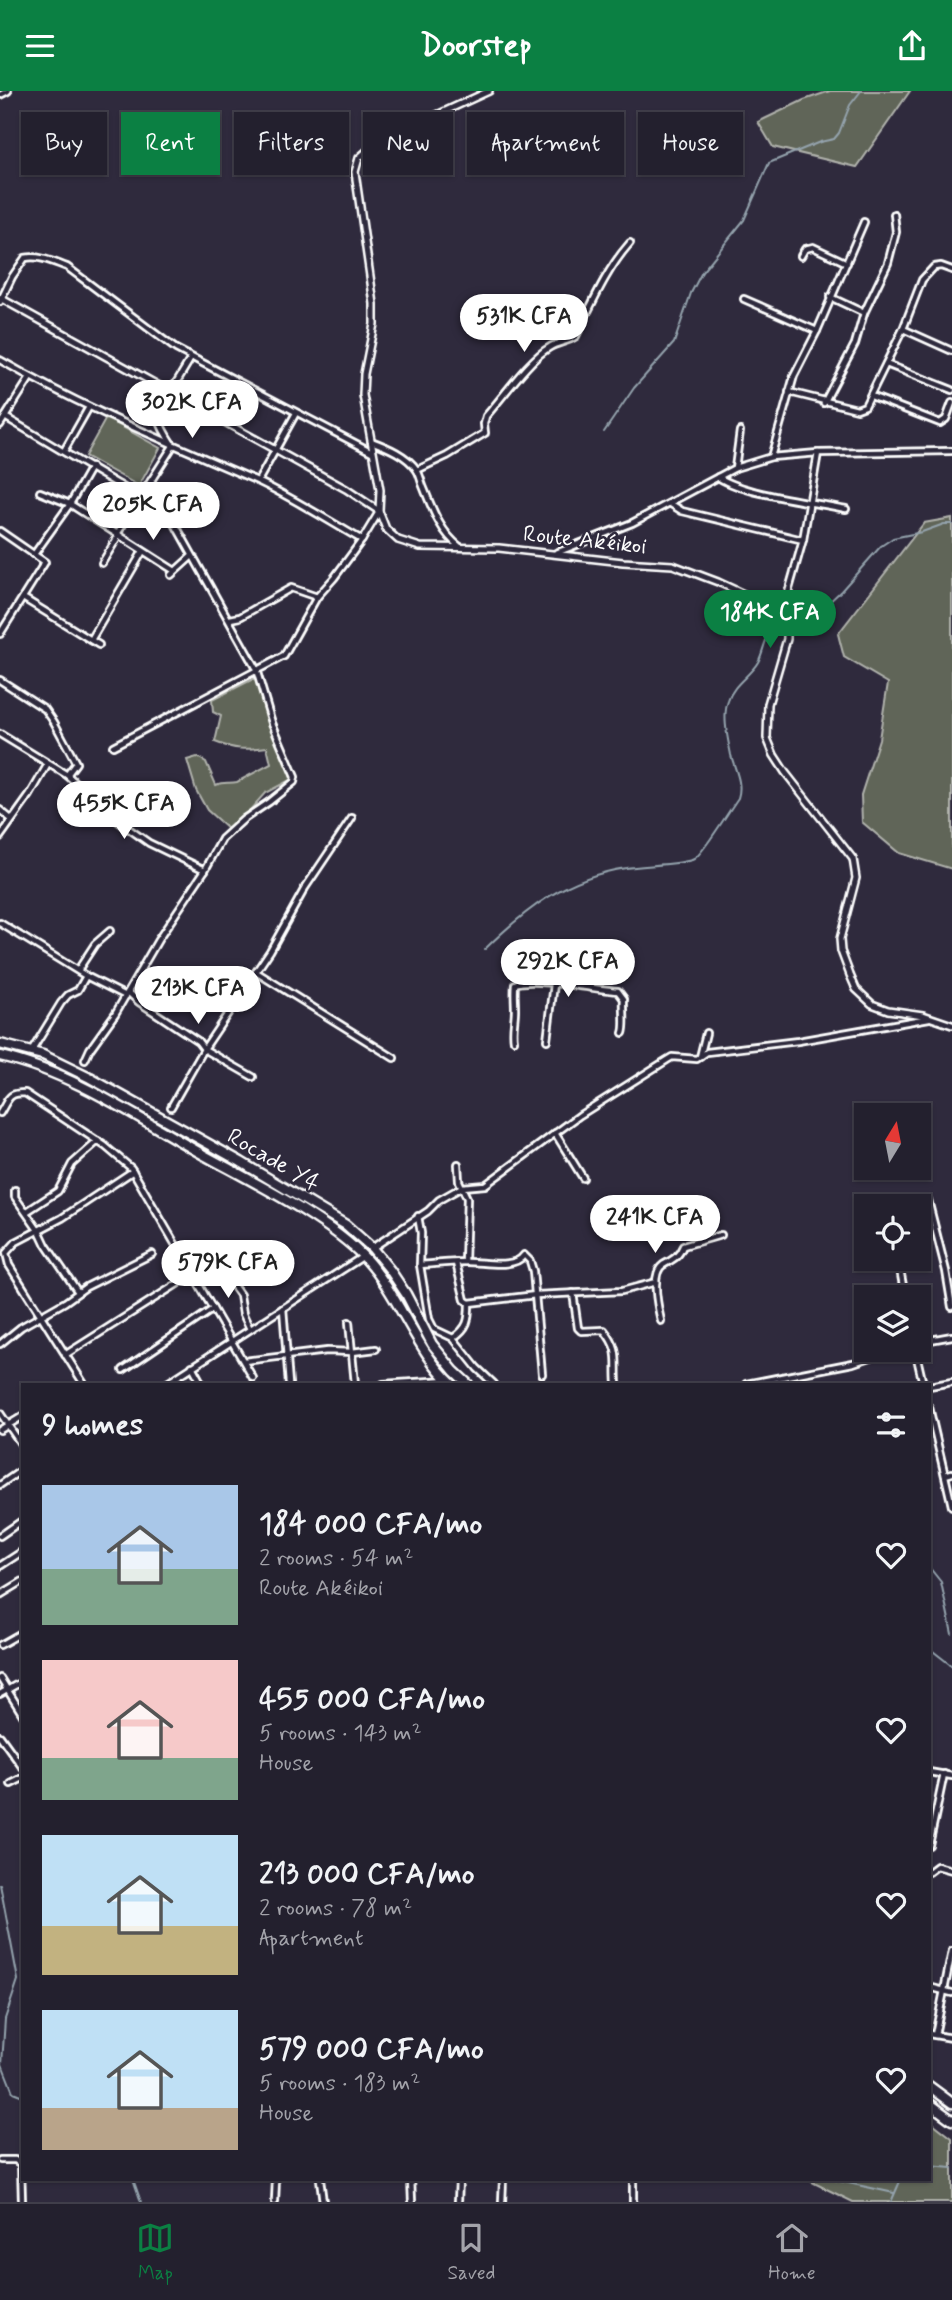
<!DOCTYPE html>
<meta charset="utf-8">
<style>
body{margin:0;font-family:Mynerve,sans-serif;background:#2b2836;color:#f1f3f6;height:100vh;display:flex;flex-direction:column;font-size:26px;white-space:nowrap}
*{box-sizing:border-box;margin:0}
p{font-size:23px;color:#a3a3aa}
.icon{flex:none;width:38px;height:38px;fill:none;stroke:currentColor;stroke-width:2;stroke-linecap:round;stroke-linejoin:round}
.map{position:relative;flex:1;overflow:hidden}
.panel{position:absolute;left:21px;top:1292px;width:910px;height:798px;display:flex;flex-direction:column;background:#23202e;border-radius:0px;box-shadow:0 2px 5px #0004,0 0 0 2px #403e4a}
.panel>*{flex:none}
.banner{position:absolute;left:21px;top:21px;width:910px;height:63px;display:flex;gap:14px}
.needle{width:46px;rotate:10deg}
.tools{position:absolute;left:854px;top:1012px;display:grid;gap:14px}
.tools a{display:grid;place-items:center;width:77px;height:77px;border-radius:0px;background:#23202e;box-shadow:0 2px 5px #0004,0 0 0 2px #403e4a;font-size:35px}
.price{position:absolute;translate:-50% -60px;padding:0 16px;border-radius:24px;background:#fff;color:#222;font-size:23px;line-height:46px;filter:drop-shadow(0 2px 4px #0008)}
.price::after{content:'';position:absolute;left:50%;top:42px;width:21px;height:16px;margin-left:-10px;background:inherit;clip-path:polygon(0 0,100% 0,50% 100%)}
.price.current{background:#0b8043;color:#fff}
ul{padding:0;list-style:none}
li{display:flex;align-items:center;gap:21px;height:175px;padding:0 21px}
li span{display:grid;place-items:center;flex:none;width:196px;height:140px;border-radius:0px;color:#555}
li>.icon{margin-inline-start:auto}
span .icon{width:84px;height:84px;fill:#fffc;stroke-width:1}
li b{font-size:30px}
h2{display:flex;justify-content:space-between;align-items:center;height:84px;padding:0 21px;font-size:30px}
.tag{padding:0 24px;border-radius:0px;background:#23202e;box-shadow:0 2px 5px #0004,0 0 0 2px #403e4a;font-size:24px;line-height:63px}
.tag.current{background:#0b8043;color:#fff}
header{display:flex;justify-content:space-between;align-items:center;height:91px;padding:0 21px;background:#0b8043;color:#fff;font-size:32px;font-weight:700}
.tabs{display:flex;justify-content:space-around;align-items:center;height:98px;border-top:2px solid #403e4a;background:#23202e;font-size:19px;color:#a3a3aa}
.tabs a{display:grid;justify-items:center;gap:4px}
.tabs .current{color:#0b8043}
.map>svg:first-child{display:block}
</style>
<header><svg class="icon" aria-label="menu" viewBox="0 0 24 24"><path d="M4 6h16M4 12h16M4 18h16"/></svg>Doorstep<svg class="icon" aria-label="share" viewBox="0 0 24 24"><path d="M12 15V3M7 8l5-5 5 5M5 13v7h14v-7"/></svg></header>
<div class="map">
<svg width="952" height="2111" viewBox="0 0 952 2111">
<rect width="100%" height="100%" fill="#2f2a3d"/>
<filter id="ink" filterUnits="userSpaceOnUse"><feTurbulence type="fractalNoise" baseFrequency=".0143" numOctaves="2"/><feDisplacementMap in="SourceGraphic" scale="14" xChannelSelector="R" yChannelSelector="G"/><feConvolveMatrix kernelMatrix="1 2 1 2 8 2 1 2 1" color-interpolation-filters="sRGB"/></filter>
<g filter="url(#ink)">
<!-- green -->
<g fill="#606558" stroke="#b0b2ac" stroke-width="2">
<path d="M 830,0 L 910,0 L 857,76 L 773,56 L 758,31 L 804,9 Z"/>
<path d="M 106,327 L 160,357 L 139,395 L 85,365 Z"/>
<path d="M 952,427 L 952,778 L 899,762 L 862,731 L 861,704 L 879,648 L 888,592 L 844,566 L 838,543 L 924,432 Z"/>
<path d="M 255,587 L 260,597 L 270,633 L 292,688 L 265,702 L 243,727 L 229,739 L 207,719 L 196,699 L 187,669 L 197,666 L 206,671 L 216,694 C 224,690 229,693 237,691 L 271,673 L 267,656 C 246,659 235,659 215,651 L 221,625 L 213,621 L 212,609 Z"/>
<path d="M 929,2029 L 952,2047 L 952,2111 L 853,2111 L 806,2088 L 929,2088 Z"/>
</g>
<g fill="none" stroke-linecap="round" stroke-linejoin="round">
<!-- stream -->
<g stroke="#94a3ad" stroke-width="2">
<path d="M 604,341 L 634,297 L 674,252 L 691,202 L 702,181 L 744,129 L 769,72 L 820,51 L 834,48 L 839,42 L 850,14 L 861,0"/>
<path d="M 788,530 L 825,515 L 841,500 L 881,455 L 893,447 L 922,441 L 944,433 L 952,433"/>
<path d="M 485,858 C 526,818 566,786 626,777 C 641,774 683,774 694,768 C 703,763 730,718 738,707 C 743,692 735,679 731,664 C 728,648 722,626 728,610 C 733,593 750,585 758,571 C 766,556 764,538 783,531"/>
<path d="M 929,1476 L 941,1491 L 952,1543"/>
<path d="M 929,1557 L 952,1575"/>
<path d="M 0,1793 L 18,1889 L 5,1928 L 2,1973 L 13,2001 L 23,2005"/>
<path d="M 929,2075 L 952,2077"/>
<path d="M 133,2088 L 141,2111"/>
<path d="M 830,2088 L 894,2102"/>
<path d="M 891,2111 L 901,2088"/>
</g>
<defs>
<g id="minor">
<path d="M 0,4 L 8,0"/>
<path d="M 801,165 L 805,158 L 813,156 L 847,172"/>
<path d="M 830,206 L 864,222"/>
<path d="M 744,208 L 817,240"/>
<path d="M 0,211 L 12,186 L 25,167 C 40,164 53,171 67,176 L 176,258 L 372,361"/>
<path d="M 903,238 L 952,260"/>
<path d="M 0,269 C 83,317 168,351 255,389 C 292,406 327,429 362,449 L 379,421"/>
<path d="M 886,273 L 952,299"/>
<path d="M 789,301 L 857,318 L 865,315 L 903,238 L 922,189 L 934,176 L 941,175 L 952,179"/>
<path d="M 170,302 L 191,267"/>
<path d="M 871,305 L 940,332 L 946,328 L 952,312"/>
<path d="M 824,312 L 855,253 L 864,222 L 888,172 L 896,141 L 894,123"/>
<path d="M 5,326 L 141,407"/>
<path d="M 0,334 L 30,287"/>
<path d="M 371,350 C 387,356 407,364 417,379 C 420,384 421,390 423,395 C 432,417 440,441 460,456"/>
<path d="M 64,360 L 89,316"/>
<path d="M 771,366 L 794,285 L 817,240 L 864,131"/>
<path d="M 735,377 L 740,340"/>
<path d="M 417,379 L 447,365 L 485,342 L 484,333 L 486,325 C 503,306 529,268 550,256 C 558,251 568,251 576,245 C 592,213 606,179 630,152"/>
<path d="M 718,386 C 746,404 812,411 846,418"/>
<path d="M 258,390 L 296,322"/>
<path d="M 40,401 L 70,413 L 175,480"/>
<path d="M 671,413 L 682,420 L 803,449"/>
<path d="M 94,428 L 119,394"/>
<path d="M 0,440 L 45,471 L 0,543"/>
<path d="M 117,443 L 173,355 C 160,335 151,321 164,298"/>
<path d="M 35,462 L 70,413 L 91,376"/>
<path d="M 556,462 L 632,432 L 735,377 L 771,366 L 818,362 L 952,360"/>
<path d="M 102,472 L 119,444"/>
<path d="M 171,484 L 192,465"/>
<path d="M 23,507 L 99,554"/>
<path d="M 782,523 L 803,449 L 818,362"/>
<path d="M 230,528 L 240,526 L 291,497 L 317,506"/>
<path d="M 91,549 L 143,460"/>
<path d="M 0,589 L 45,618 L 54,631 L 76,672 L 67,684"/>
<path d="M 0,643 L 67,684 L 115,728 L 149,752 L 205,779"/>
<path d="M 113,655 L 284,565 L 317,506 L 334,487 L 362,449"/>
<path d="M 0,719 L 11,728"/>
<path d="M 0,746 L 30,704 L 48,673"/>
<path d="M 0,832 L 86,885 L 126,905"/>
<path d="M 78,879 L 95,853 L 110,840"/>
<path d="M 256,881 L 394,967"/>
<path d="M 128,901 L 139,911 L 198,950 L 204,958 L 253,986"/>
<path d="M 514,949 C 512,938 515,929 515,918 C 515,910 514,902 515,893 C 532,886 595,898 618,900 L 624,908 C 623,917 626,935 623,942"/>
<path d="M 547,949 L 554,893"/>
<path d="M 31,961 L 61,912 L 68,904 L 78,899 L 86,885"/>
<path d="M 700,966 L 706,942"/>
<path d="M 85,969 L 90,958 L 115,923 L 158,849 L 205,779 L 222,748 L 244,728 L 269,711 L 294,691 L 295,686 L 272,632 L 256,578 L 151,390"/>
<path d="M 171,1016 L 204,958 L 270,860 L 305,797 L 352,727"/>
<path d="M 0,1022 C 9,1008 7,1002 25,1002 L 105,1055 L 131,1077 L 253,1287"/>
<path d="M 555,1042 L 583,1087"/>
<path d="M 458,1073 L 459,1090 L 467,1107 L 465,1171"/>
<path d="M 15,1099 L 15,1106 L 38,1139"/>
<path d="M 909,1115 L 928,1109 L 946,1180 L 952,1216"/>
<path d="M 26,1121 L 58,1100 L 72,1073 L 98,1050"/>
<path d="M 418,1125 L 421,1142 L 420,1174 L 429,1228 L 434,1238 L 453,1247"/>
<path d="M 39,1139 L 46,1154 L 78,1201"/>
<path d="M 372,1157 L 428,1120 L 439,1109 L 462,1096 L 485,1094 L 580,1024 L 667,969 L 672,966 L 697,968 L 707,961 L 798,950 L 929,927"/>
<path d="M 898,1167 L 905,1206"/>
<path d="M 456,1172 L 465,1209 L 469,1212 C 469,1229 468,1237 453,1247 L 477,1277 L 494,1293"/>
<path d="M 420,1174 C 435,1173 450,1171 465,1171 C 481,1170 514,1179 524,1164 L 530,1170 L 533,1180 L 542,1283"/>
<path d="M 196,1189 L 214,1182 L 227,1186 L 240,1204 L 243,1223 L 250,1238"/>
<path d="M 573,1202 L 578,1237 L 581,1240 L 604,1239 C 621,1260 615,1269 617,1293"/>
<path d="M 469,1212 L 536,1204 L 622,1200 L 656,1191"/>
<path d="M 283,1217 L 289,1293"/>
<path d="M 661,1230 C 658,1217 650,1183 663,1174 C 673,1168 678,1167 683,1155 L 721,1144"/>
<path d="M 349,1231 L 355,1293"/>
<path d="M 919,1251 L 952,1245"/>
<path d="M 0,1253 L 21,1236 L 65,1211 L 86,1196 L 152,1163"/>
<path d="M 915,1258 L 923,1293"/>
<path d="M 65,1264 L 193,1183"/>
<path d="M 244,1270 L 327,1260 L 352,1261 L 376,1258"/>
<path d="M 192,1275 L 202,1293"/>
<path d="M 123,1279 L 213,1218"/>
<path d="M 84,1293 L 9,1174 L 6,1162 L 16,1151 L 62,1127 L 133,1080"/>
<path d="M 166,1293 L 362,1166"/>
<path d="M 383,1293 L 448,1289"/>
<path d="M 746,1293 L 853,1272 L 894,1258"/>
<path d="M 929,1295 L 952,1291"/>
<path d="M 929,1316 L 952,1415"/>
<path d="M 0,1322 L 23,1356"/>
<path d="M 0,1339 L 23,1325"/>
<path d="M 945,1384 L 952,1382"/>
<path d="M 0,1394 L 23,1378"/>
<path d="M 0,1445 L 23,1429"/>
<path d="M 0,1475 L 23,1460"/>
<path d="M 0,1504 L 23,1490"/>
<path d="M 0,1554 L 23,1541"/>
<path d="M 0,1587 L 23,1624"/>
<path d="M 0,1603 L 23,1590"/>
<path d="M 0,1645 L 23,1677"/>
<path d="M 929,1681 L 952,1685"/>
<path d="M 11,1693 L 23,1687"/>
<path d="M 929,1754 L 944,1683"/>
<path d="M 929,1781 L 937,1775 L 952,1779"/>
<path d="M 929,1896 L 952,1902"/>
<path d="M 929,1943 L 952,1947"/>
<path d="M 935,1944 L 952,1860"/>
<path d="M 0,2069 L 15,2069 L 21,2073 L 22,2111"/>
<path d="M 320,2088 L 323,2111"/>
<path d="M 411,2088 L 412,2111"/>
<path d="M 633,2088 L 633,2111"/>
<path d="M 275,2111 L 276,2088"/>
<path d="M 458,2111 L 459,2088"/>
<path d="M 502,2111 L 503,2088"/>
</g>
<g id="tertiary">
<path d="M 489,0 L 376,52 L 359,67 L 355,81 L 374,213 L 374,233 L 364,283 L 363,304 L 380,399 L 379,420 L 386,438 L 398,449 L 420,456 L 499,457 L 623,471 L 673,474 L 718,491 L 778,519 L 787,531 L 787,548 L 768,613 L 767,647 L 774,664 L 785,681 L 853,768 L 856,787 L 840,848 L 841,860 L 850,884 L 856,898 L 872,913 L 888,919 L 923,924 L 952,934"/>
<path d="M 0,207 L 346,398 L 379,420"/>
</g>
<g id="trunk">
<path d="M 0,953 L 43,964 L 90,987 L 241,1071 L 346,1134 L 372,1157 L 390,1179 L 406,1203 L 432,1253 L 454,1280 L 468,1293"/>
<path d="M 0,965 C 74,982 139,1028 204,1064 C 253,1091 327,1127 365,1167 C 400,1205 416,1260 452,1293"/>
<path d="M 929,1995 L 952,2012"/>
<path d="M 929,2012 L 952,2029"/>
</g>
</defs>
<!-- minor casing -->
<use href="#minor" stroke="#fff" stroke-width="10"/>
<!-- tertiary casing -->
<use href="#tertiary" stroke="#fff" stroke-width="10"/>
<!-- trunk casing -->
<use href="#trunk" stroke="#fff" stroke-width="13"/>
<!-- minor -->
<use href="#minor" stroke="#2f2a3d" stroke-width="4.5"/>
<!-- tertiary -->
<use href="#tertiary" stroke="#2f2a3d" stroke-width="5"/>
<!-- trunk -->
<use href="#trunk" stroke="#2f2a3d" stroke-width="8"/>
</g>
</g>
<g text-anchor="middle" stroke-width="5" stroke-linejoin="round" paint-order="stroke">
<!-- street labels -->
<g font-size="23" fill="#fff" stroke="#2f2a3d">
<text transform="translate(585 448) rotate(6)" y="8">Route Akéikoi</text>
<text transform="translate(274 1068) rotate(30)" y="8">Rocade Y4</text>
</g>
</g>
</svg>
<div class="tools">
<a><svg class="needle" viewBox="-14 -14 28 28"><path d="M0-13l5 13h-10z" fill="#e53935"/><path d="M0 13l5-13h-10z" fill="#a3a3aa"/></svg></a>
<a><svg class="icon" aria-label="locate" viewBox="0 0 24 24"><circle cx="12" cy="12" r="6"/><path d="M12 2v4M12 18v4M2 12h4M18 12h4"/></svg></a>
<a><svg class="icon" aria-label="layers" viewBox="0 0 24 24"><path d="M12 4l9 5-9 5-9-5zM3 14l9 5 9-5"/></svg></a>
</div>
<b class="price" style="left:524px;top:263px">531K CFA</b>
<b class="price" style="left:192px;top:349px">302K CFA</b>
<b class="price" style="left:153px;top:451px">205K CFA</b>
<b class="price current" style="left:770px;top:559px">184K CFA</b>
<b class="price" style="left:124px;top:750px">455K CFA</b>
<b class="price" style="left:568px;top:908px">292K CFA</b>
<b class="price" style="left:198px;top:935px">213K CFA</b>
<b class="price" style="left:655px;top:1164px">241K CFA</b>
<b class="price" style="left:228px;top:1209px">579K CFA</b>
<div class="banner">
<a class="tag">Buy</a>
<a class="tag current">Rent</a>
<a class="tag">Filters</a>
<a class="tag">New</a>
<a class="tag">Apartment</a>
<a class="tag">House</a>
</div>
<section class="panel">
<h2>9 homes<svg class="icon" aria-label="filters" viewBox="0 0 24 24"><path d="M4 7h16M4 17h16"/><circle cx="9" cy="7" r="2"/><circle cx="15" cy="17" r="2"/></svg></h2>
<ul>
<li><span style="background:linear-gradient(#a9c7e8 60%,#7fa58c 0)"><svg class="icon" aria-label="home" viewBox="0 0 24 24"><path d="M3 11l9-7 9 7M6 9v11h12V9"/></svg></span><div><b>184 000 CFA/mo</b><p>2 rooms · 54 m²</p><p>Route Akéikoi</p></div><svg class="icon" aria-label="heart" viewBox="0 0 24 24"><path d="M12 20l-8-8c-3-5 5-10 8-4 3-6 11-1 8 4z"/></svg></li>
<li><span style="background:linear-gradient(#f6c9c9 70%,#7fa58c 0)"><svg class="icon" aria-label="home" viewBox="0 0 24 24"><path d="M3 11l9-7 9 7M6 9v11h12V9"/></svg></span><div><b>455 000 CFA/mo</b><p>5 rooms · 143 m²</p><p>House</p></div><svg class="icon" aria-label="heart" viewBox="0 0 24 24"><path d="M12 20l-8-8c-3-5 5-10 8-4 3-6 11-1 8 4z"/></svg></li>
<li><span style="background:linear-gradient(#bfe0f5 65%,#c2b280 0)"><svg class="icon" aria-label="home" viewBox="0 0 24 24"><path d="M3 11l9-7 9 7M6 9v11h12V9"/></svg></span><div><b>213 000 CFA/mo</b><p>2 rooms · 78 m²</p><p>Apartment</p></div><svg class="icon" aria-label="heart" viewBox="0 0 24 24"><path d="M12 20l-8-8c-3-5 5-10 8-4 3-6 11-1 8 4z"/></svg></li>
<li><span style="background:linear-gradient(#bfe0f5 70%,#b9a48a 0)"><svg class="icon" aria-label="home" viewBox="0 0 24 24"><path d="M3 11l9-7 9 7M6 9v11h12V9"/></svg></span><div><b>579 000 CFA/mo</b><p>5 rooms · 183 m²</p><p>House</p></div><svg class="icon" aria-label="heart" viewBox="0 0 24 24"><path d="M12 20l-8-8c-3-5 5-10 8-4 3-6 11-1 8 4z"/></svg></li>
</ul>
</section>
</div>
<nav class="tabs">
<a class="current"><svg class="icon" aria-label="map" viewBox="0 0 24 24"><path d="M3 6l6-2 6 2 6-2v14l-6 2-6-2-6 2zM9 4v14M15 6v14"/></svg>Map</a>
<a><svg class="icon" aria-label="saved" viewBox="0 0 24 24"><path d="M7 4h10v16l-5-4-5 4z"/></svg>Saved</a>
<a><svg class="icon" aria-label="home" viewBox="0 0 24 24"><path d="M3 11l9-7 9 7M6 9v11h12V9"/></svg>Home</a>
</nav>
